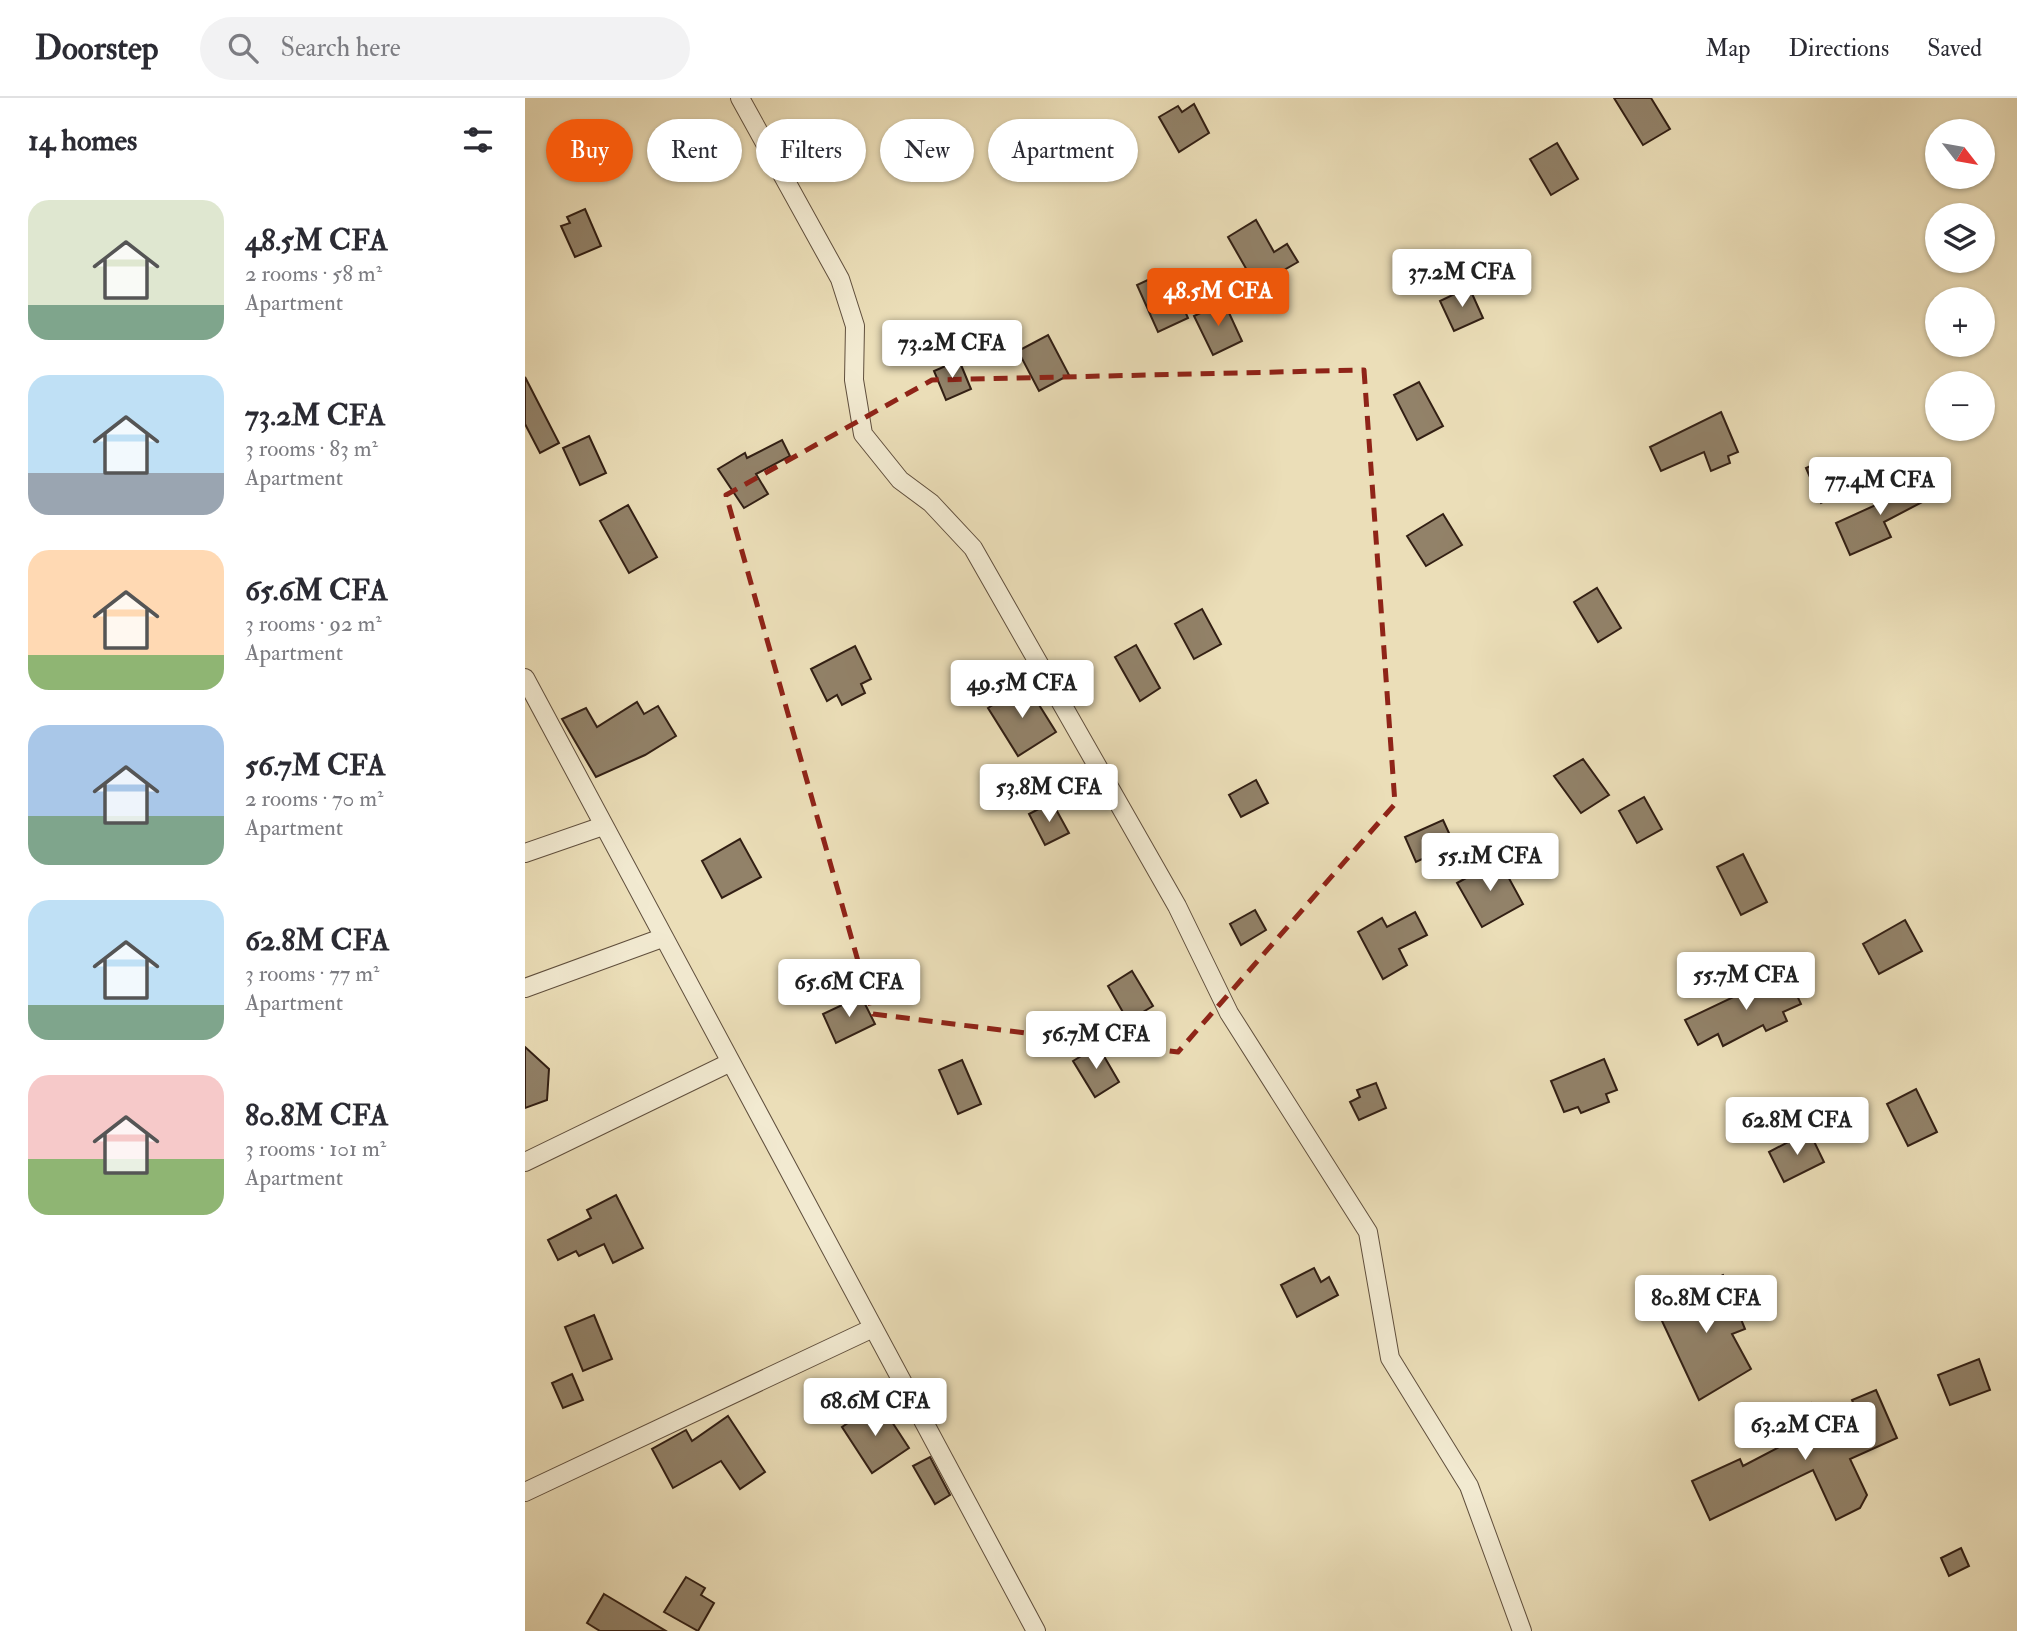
<!DOCTYPE html>
<meta charset="utf-8">
<style>
body{margin:0;font-family:"IM FELL Double Pica",serif;background:#f2f2f3;color:#2b2b33;height:100vh;display:flex;flex-direction:column;font-size:26px;white-space:nowrap}
*{box-sizing:border-box;margin:0}
p{font-size:23px;color:#7c7c81}
.icon{flex:none;width:38px;height:38px;fill:none;stroke:currentColor;stroke-width:2;stroke-linecap:round;stroke-linejoin:round}
.map{position:relative;flex:1;overflow:hidden}
.drawer{display:flex;flex-direction:column;background:#fff;width:525px}
.drawer>*{flex:none}
.top-card{position:absolute;left:21px;top:21px;width:665px;height:63px;display:flex;gap:14px}
.needle{width:46px;rotate:121deg}
.tools{position:absolute;left:1400px;top:21px;display:grid;gap:14px}
.tools a{display:grid;place-items:center;width:70px;height:70px;border-radius:50%;background:#fff;box-shadow:0 2px 5px #0004;font-size:35px}
.price{position:absolute;translate:-50% -60px;padding:0 16px;border-radius:7px;background:#fff;color:#222;font-size:23px;line-height:46px;filter:drop-shadow(0 2px 4px #0008)}
.price::after{content:'';position:absolute;left:50%;top:42px;width:21px;height:16px;margin-left:-10px;background:inherit;clip-path:polygon(0 0,100% 0,50% 100%)}
.price.active{background:#ea580c;color:#fff}
ul{padding:0;list-style:none}
li{display:flex;align-items:center;gap:21px;height:175px;padding:0 28px}
li span{display:grid;place-items:center;flex:none;width:196px;height:140px;border-radius:21px;color:#555}
li>.icon{margin-inline-start:auto}
span .icon{width:84px;height:84px;fill:#fffc;stroke-width:1}
li b{font-size:30px}
h2{display:flex;justify-content:space-between;align-items:center;height:84px;padding:0 28px;font-size:30px}
.tag{padding:0 24px;border-radius:32px;background:#fff;box-shadow:0 2px 5px #0004;font-size:24px;line-height:63px}
.tag.active{background:#ea580c;color:#fff}
header{display:flex;align-items:center;gap:42px;box-sizing:border-box;height:98px;padding:0 35px;background:#fff;border-bottom:2px solid #e1e1e2}
header strong{font-size:33px}
nav{display:flex;gap:38px;margin-inline-start:auto;font-size:24px}
.search{width:490px;height:63px;background:#f2f2f3;display:flex;align-items:center;gap:18px;box-sizing:border-box;padding:0 24px;border-radius:38px;color:#7c7c81;font-size:26px}
main{display:flex;flex:1;min-height:0}
.map>svg:first-child{display:block}
</style>
<header>
<strong>Doorstep</strong>
<div class="search"><svg class="icon" aria-label="search" viewBox="0 0 24 24"><circle cx="10" cy="10" r="6"/><path d="M15 15l6 6"/></svg>Search here</div>
<nav><a>Map</a><a>Directions</a><a>Saved</a></nav>
</header>
<main>
<section class="drawer">
<h2>14 homes<svg class="icon" aria-label="filters" viewBox="0 0 24 24"><path d="M4 7h16M4 17h16"/><circle cx="9" cy="7" r="2"/><circle cx="15" cy="17" r="2"/></svg></h2>
<ul>
<li><span style="background:linear-gradient(#dfe7d0 75%,#7fa58c 0)"><svg class="icon" aria-label="home" viewBox="0 0 24 24"><path d="M3 11l9-7 9 7M6 9v11h12V9"/></svg></span><div><b>48.5M CFA</b><p>2 rooms · 58 m²</p><p>Apartment</p></div></li>
<li><span style="background:linear-gradient(#bfe0f5 70%,#9aa5b1 0)"><svg class="icon" aria-label="home" viewBox="0 0 24 24"><path d="M3 11l9-7 9 7M6 9v11h12V9"/></svg></span><div><b>73.2M CFA</b><p>3 rooms · 83 m²</p><p>Apartment</p></div></li>
<li><span style="background:linear-gradient(#ffd9b3 75%,#8fb573 0)"><svg class="icon" aria-label="home" viewBox="0 0 24 24"><path d="M3 11l9-7 9 7M6 9v11h12V9"/></svg></span><div><b>65.6M CFA</b><p>3 rooms · 92 m²</p><p>Apartment</p></div></li>
<li><span style="background:linear-gradient(#a9c7e8 65%,#7fa58c 0)"><svg class="icon" aria-label="home" viewBox="0 0 24 24"><path d="M3 11l9-7 9 7M6 9v11h12V9"/></svg></span><div><b>56.7M CFA</b><p>2 rooms · 70 m²</p><p>Apartment</p></div></li>
<li><span style="background:linear-gradient(#bfe0f5 75%,#7fa58c 0)"><svg class="icon" aria-label="home" viewBox="0 0 24 24"><path d="M3 11l9-7 9 7M6 9v11h12V9"/></svg></span><div><b>62.8M CFA</b><p>3 rooms · 77 m²</p><p>Apartment</p></div></li>
<li><span style="background:linear-gradient(#f6c9c9 60%,#8fb573 0)"><svg class="icon" aria-label="home" viewBox="0 0 24 24"><path d="M3 11l9-7 9 7M6 9v11h12V9"/></svg></span><div><b>80.8M CFA</b><p>3 rooms · 101 m²</p><p>Apartment</p></div></li>
</ul>
</section>
<div class="map">
<svg width="1492" height="1533" viewBox="0 0 1492 1533">
<rect width="100%" height="100%" fill="#ebdeb8"/>
<filter id="stains"><feTurbulence type="fractalNoise" baseFrequency=".00286" numOctaves="4"/><feColorMatrix values="0 0 0 0 .2 0 0 0 0 .09 0 0 0 0 .02 0 0 0 .5 -.17"/></filter>
<radialGradient id="worn" r=".72"><stop offset=".6" stop-color="#630" stop-opacity="0"/><stop offset="1" stop-color="#630" stop-opacity=".3"/></radialGradient>
<!-- building -->
<g fill="#928269" stroke="#321f14" stroke-width="2">
<path d="M 1089,0 L 1126,0 L 1145,31 L 1118,47 Z"/>
<path d="M 669,6 L 684,35 L 654,54 L 634,19 L 653,8 L 657,14 Z"/>
<path d="M 1032,45 L 1053,81 L 1026,97 L 1005,61 Z"/>
<path d="M 60,111 L 76,148 L 50,159 L 36,128 L 45,125 L 42,119 Z"/>
<path d="M 731,122 L 749,154 L 762,146 L 773,164 L 731,188 L 703,139 Z"/>
<path d="M 642,173 L 663,220 L 633,234 L 612,187 Z"/>
<path d="M 944,189 L 958,220 L 929,233 L 915,203 Z"/>
<path d="M 699,204 L 717,243 L 688,257 L 669,218 Z"/>
<path d="M 523,237 L 544,277 L 514,293 L 493,253 Z"/>
<path d="M 434,262 L 446,291 L 421,302 L 409,273 Z"/>
<path d="M 0,279 L 34,345 L 15,355 L 0,326 Z"/>
<path d="M 894,284 L 918,328 L 892,342 L 869,297 Z"/>
<path d="M 1196,314 L 1213,354 L 1203,358 L 1205,365 L 1186,373 L 1179,354 L 1136,373 L 1125,349 Z"/>
<path d="M 64,338 L 81,375 L 55,387 L 38,350 Z"/>
<path d="M 257,342 L 265,358 L 231,376 L 243,396 L 219,410 L 193,371 L 220,355 L 222,360 Z"/>
<path d="M 1299,362 L 1314,396 L 1296,405 L 1281,370 Z"/>
<path d="M 1391,379 L 1403,401 L 1359,424 L 1366,439 L 1325,457 L 1311,425 L 1364,401 L 1360,395 Z"/>
<path d="M 103,407 L 132,459 L 104,475 L 75,423 Z"/>
<path d="M 918,416 L 937,447 L 901,468 L 882,438 Z"/>
<path d="M 1072,490 L 1096,530 L 1073,544 L 1049,504 Z"/>
<path d="M 677,511 L 696,546 L 669,561 L 650,526 Z"/>
<path d="M 611,547 L 635,590 L 615,603 L 590,559 Z"/>
<path d="M 330,548 L 346,581 L 336,586 L 340,595 L 317,607 L 312,597 L 302,603 L 286,571 Z"/>
<path d="M 501,586 L 531,634 L 493,658 L 463,610 Z"/>
<path d="M 112,604 L 119,616 L 133,608 L 151,638 L 120,657 L 71,679 L 37,621 L 61,610 L 72,629 Z"/>
<path d="M 1058,661 L 1084,697 L 1056,715 L 1029,678 Z"/>
<path d="M 731,682 L 743,705 L 716,719 L 704,697 Z"/>
<path d="M 1119,699 L 1137,731 L 1112,745 L 1094,713 Z"/>
<path d="M 527,704 L 544,735 L 520,747 L 504,716 Z"/>
<path d="M 918,722 L 929,746 L 891,764 L 880,739 Z"/>
<path d="M 215,741 L 236,779 L 197,800 L 177,763 Z"/>
<path d="M 1218,756 L 1242,804 L 1216,817 L 1192,769 Z"/>
<path d="M 974,762 L 998,806 L 957,829 L 932,785 Z"/>
<path d="M 730,812 L 741,832 L 716,847 L 705,826 Z"/>
<path d="M 890,814 L 902,837 L 874,851 L 882,867 L 858,881 L 833,834 L 857,820 L 862,829 Z"/>
<path d="M 1380,822 L 1397,853 L 1354,876 L 1338,846 Z"/>
<path d="M 607,873 L 628,908 L 603,923 L 583,888 Z"/>
<path d="M 1261,874 L 1276,906 L 1258,914 L 1262,923 L 1241,933 L 1238,927 L 1198,948 L 1193,936 L 1173,947 L 1160,922 Z"/>
<path d="M 336,898 L 350,926 L 311,945 L 298,916 Z"/>
<path d="M 573,948 L 594,984 L 570,999 L 548,963 Z"/>
<path d="M 0,949 L 24,971 L 22,1002 L 0,1010 Z"/>
<path d="M 1079,961 L 1092,992 L 1081,996 L 1084,1004 L 1056,1015 L 1053,1009 L 1039,1014 L 1026,983 Z"/>
<path d="M 437,962 L 456,1006 L 433,1016 L 414,972 Z"/>
<path d="M 851,985 L 861,1010 L 834,1022 L 825,1004 L 835,999 L 832,992 Z"/>
<path d="M 1391,991 L 1412,1034 L 1383,1048 L 1362,1006 Z"/>
<path d="M 1284,1033 L 1299,1064 L 1259,1084 L 1244,1054 Z"/>
<path d="M 91,1097 L 118,1150 L 88,1165 L 79,1146 L 54,1158 L 51,1153 L 33,1162 L 23,1142 L 66,1120 L 62,1112 Z"/>
<path d="M 789,1170 L 796,1184 L 804,1179 L 813,1197 L 772,1219 L 756,1187 Z"/>
<path d="M 1198,1177 L 1220,1231 L 1207,1236 L 1226,1271 L 1174,1302 L 1130,1208 Z"/>
<path d="M 69,1217 L 87,1261 L 58,1273 L 40,1229 Z"/>
<path d="M 1454,1261 L 1465,1292 L 1425,1307 L 1413,1277 Z"/>
<path d="M 47,1276 L 58,1302 L 38,1310 L 27,1285 Z"/>
<path d="M 1351,1292 L 1372,1340 L 1325,1361 L 1342,1397 L 1335,1410 L 1311,1422 L 1288,1372 L 1185,1422 L 1167,1383 L 1215,1361 L 1218,1368 L 1281,1335 L 1270,1314 L 1286,1305 L 1301,1333 L 1334,1319 L 1327,1302 Z"/>
<path d="M 354,1304 L 384,1350 L 347,1375 L 317,1329 Z"/>
<path d="M 203,1318 L 240,1374 L 215,1391 L 196,1363 L 148,1390 L 127,1351 L 161,1332 L 167,1343 Z"/>
<path d="M 405,1359 L 425,1397 L 410,1406 L 388,1368 Z"/>
<path d="M 1436,1450 L 1444,1468 L 1424,1478 L 1416,1460 Z"/>
<path d="M 161,1479 L 180,1490 L 176,1497 L 189,1505 L 173,1533 L 139,1514 Z"/>
<path d="M 79,1496 L 141,1533 L 75,1533 L 62,1525 Z"/>
</g>
<g fill="none" stroke-linecap="round" stroke-linejoin="round">
<defs>
<g id="street">
<path d="M 215,0 L 315,181 L 330,228 L 329,282 L 338,336 L 375,382 L 406,405 L 448,450 L 652,808 L 704,915 L 843,1134 L 865,1260 L 944,1388 L 997,1533"/>
<path d="M 0,580 L 511,1533"/>
<path d="M 0,755 L 78,728"/>
<path d="M 0,890 L 137,840"/>
<path d="M 0,1064 L 204,965"/>
<path d="M 0,1394 L 348,1230"/>
</g>
</defs>
<!-- street casing -->
<use href="#street" stroke="#604f3d" stroke-width="20"/>
<!-- street -->
<use href="#street" stroke="#f2ead1" stroke-width="18"/>
</g>
<!-- marked area -->
<path fill="none" stroke="#8f2418" stroke-width="5" stroke-dasharray="14 9" stroke-linejoin="round" d="M 839,272 L 870,706 L 653,954 L 348,916 L 201,397 L 407,282 Z"/>
<rect width="100%" height="100%" filter="url(#stains)"/>
<rect width="100%" height="100%" fill="url(#worn)"/>
</svg>
<div class="tools">
<a><svg class="needle" viewBox="-14 -14 28 28"><path d="M0-13l5 13h-10z" fill="#e53935"/><path d="M0 13l5-13h-10z" fill="#7c7c81"/></svg></a>
<a><svg class="icon" aria-label="layers" viewBox="0 0 24 24"><path d="M12 4l9 5-9 5-9-5zM3 14l9 5 9-5"/></svg></a>
<a>+</a>
<a>−</a>
</div>
<b class="price" style="left:937px;top:211px">37.2M CFA</b>
<b class="price active" style="left:693px;top:230px">48.5M CFA</b>
<b class="price" style="left:427px;top:282px">73.2M CFA</b>
<b class="price" style="left:1355px;top:419px">77.4M CFA</b>
<b class="price" style="left:497px;top:622px">49.5M CFA</b>
<b class="price" style="left:524px;top:726px">53.8M CFA</b>
<b class="price" style="left:965px;top:795px">55.1M CFA</b>
<b class="price" style="left:1221px;top:914px">55.7M CFA</b>
<b class="price" style="left:324px;top:921px">65.6M CFA</b>
<b class="price" style="left:571px;top:973px">56.7M CFA</b>
<b class="price" style="left:1272px;top:1059px">62.8M CFA</b>
<b class="price" style="left:1181px;top:1237px">80.8M CFA</b>
<b class="price" style="left:350px;top:1340px">68.6M CFA</b>
<b class="price" style="left:1280px;top:1364px">63.2M CFA</b>
<div class="top-card">
<a class="tag active">Buy</a>
<a class="tag">Rent</a>
<a class="tag">Filters</a>
<a class="tag">New</a>
<a class="tag">Apartment</a>
</div>
</div>
</main>
